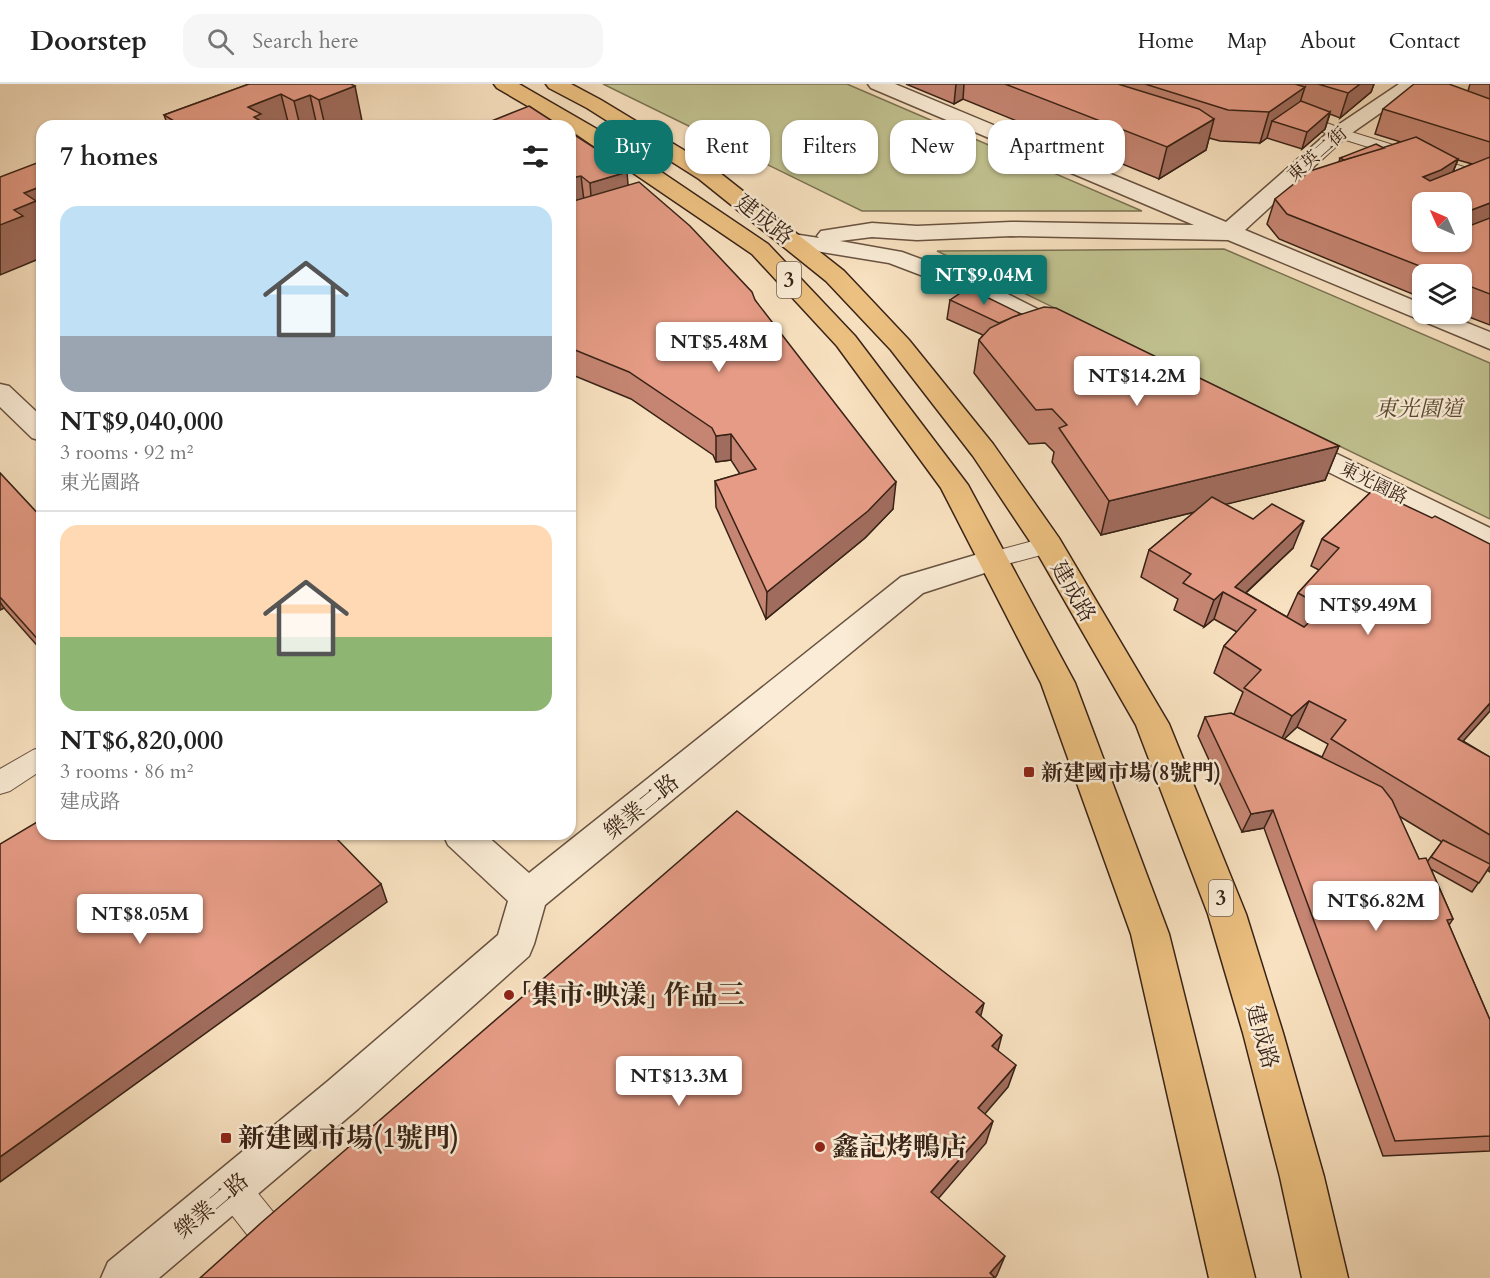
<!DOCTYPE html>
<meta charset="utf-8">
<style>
body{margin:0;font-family:Cardo,"Noto Serif TC",serif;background:#f6f6f6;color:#222;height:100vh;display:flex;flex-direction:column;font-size:22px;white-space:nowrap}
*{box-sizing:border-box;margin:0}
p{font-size:20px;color:#767676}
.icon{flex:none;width:33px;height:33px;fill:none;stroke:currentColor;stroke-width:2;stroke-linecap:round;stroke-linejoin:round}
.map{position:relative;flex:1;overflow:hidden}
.details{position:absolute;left:36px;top:36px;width:540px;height:720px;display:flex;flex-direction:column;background:#fff;border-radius:18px;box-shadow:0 2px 4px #0004}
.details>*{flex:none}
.hud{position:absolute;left:594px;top:36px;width:570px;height:54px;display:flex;gap:12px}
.needle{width:39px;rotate:315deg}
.tools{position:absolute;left:1412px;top:108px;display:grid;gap:12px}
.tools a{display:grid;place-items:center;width:60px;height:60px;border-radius:12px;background:#fff;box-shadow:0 2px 4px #0004;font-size:30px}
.price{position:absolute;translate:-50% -51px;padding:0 14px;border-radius:6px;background:#fff;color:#222;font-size:20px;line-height:39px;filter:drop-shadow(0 2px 3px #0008)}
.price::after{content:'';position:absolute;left:50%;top:36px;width:18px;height:14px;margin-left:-9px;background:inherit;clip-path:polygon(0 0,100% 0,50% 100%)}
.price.active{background:#0f766e;color:#fff}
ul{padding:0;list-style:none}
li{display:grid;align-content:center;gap:12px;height:318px;padding:0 24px}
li+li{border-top:2px solid #e0e0e0}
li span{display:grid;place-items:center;height:186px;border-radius:18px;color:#555}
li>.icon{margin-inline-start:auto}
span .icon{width:108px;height:108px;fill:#fffc;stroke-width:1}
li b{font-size:26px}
h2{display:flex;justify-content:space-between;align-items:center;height:72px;padding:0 24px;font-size:26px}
.tag{padding:0 21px;border-radius:18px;background:#fff;box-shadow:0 2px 4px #0004;font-size:21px;line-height:54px}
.tag.active{background:#0f766e;color:#fff}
header{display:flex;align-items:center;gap:36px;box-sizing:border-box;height:84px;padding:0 30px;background:#fff;border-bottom:2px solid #e0e0e0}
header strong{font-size:28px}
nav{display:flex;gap:33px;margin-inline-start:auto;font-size:21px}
.search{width:420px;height:54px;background:#f6f6f6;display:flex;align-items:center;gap:15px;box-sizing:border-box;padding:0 21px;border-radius:18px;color:#767676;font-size:22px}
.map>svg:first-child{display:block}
</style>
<header>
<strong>Doorstep</strong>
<div class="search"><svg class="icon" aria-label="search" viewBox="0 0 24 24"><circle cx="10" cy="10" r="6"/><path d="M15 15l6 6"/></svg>Search here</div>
<nav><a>Home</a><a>Map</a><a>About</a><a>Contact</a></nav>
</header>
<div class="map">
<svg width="1490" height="1194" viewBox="0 0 1490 1194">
<rect width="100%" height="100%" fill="#f8e1c0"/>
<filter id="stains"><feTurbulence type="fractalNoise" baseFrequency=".00333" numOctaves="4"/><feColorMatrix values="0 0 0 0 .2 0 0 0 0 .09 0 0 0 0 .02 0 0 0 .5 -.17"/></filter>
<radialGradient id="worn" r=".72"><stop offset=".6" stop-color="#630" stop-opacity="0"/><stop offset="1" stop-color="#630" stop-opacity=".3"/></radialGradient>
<!-- green -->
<g fill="#c1c290" stroke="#7c7253" stroke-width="1.5">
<path d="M 603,0 L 847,0 L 1142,127 L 862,127 Z"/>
<path d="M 1224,165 L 1490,279 L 1490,435 L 937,167 Z"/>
</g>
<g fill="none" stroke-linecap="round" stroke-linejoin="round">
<defs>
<g id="lane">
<path d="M 1293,26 L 1345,46 L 1490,91 L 1490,101 L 1333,52 L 1287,34 L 1285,31 L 1287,28 Z"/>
<path d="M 1048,453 L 1056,455 L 1060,461 L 1056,467 L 992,484 L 984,482 L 980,476 L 984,470 Z"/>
<path d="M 42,663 L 42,686 L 10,707 L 0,710 L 0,685 L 33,666 Z"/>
<path d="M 232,1087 L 244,1092 L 316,1181 L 321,1194 L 281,1194 L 220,1116 L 215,1104 L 220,1092 Z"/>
</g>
<g id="street">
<path d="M 868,0 L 895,0 L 1226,138 L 1332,45 L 1399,0 L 1422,0 L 1346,53 L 1245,146 L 1422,220 L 1422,230 L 1445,230 L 1490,248 L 1490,265 L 1228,156 L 1011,152 L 917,156 L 872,153 L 840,157 L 902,168 L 986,199 L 1073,243 L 1077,248 L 1073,253 L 1064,256 L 1055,253 L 968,209 L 889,179 L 785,162 L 781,157 L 785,152 L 793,150 L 819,154 L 817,152 L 821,147 L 872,139 L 917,142 L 1011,138 L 1194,141 L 871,4 Z"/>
<path d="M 0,300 L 9,302 L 42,333 L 42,357 L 32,354 L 0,323 Z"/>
<path d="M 1292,350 L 1302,353 L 1490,444 L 1490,466 L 1479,463 L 1282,365 L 1278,359 L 1282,353 Z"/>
<path d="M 992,466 L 1003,469 L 1007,476 L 1003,483 L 923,509 L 545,821 L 534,860 L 529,872 L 358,1025 L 159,1194 L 101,1194 L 108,1178 L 328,997 L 498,851 L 508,817 L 448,761 L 443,750 L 485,750 L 529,789 L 901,493 Z"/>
</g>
<g id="primary">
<path d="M 494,0 L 519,0 L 602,48 L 768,160 L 855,252 L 968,401 L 1075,599 L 1169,850 L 1255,1194 L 1209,1194 L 1131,850 L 1041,599 L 941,404 L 837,262 L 752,170 L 570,46 L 570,42 L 562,42 L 497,4 Z"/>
<path d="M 546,0 L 571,0 L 601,16 L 715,85 L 844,187 L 909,256 L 993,360 L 1059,454 L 1169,640 L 1246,830 L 1283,949 L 1324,1093 L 1348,1194 L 1302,1194 L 1280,1093 L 1243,949 L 1208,830 L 1136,641 L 1035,465 L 973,372 L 891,266 L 826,197 L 699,95 L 587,24 L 549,4 Z"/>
</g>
</defs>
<!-- lane casing -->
<use href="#lane" stroke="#685240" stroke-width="2"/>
<!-- street casing -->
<use href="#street" stroke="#685240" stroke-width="3"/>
<!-- primary casing -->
<use href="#primary" stroke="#382216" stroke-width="3"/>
<!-- lane -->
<use href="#lane" fill="#faecd6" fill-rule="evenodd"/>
<!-- street -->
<use href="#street" fill="#faecd6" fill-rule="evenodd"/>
<!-- primary -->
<use href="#primary" fill="#ecc080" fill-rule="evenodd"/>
</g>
<!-- wall -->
<g fill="#c58572" stroke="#382216" stroke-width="1.5" fill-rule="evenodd">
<path d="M 249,0 L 351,0 L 363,42 L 168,42 L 164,31 Z"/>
<path d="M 906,0 L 1374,0 L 1371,8 L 1340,34 L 1330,30 L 1325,45 L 1302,65 L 1267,54 L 1260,59 L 1220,57 L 1209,54 L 1206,66 L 1159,95 L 963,15 L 954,20 Z"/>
<path d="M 1470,0 L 1490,0 L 1490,241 L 1461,230 L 1461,190 L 1422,190 L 1422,214 L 1279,155 L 1267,140 L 1275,115 L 1339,78 L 1340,74 L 1384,64 L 1401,58 L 1375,50 L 1383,25 L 1468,7 ZM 1458,76 L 1472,80 L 1453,88 Z"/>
<path d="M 570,48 L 755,216 L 893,425 L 865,454 L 766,535 L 716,423 L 715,397 L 740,390 L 731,376 L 716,378 L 713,371 L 631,315 L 570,290 Z"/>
<path d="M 950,216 L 1021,230 L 1339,362 L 1325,396 L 1225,420 L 1293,464 L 1246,509 L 1287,533 L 1298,509 L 1319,486 L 1311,482 L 1322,455 L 1373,406 L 1463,657 L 1490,673 L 1490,788 L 1487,786 L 1472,808 L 1431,785 L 1453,835 L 1449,841 L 1490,936 L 1490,1067 L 1383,1072 L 1264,744 L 1242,748 L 1198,652 L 1205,633 L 1234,630 L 1243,608 L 1214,589 L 1224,562 L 1237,548 L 1214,535 L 1204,543 L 1174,526 L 1178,515 L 1141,493 L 1149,466 L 1195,428 L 1101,451 L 1052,378 L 1054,368 L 1045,359 L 1029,360 L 974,289 L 979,256 L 983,251 L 947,235 ZM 1297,643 L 1328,660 L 1322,673 L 1284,655 ZM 1399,732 L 1442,758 L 1427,778 L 1419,775 Z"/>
<path d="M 0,389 L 42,434 L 42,567 L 4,524 L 0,526 Z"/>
</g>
<!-- shaded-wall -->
<g fill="#a06c5d" stroke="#382216" stroke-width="1.5">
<path d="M 956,0 L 964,0 L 963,15 L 954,20 Z"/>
<path d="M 1360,0 L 1374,0 L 1371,8 L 1340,34 L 1348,9 Z"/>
<path d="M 355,2 L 363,42 L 325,42 L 319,16 Z"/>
<path d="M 1305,3 L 1295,34 L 1272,37 L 1267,54 L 1260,59 L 1269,28 Z"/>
<path d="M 281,10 L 289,42 L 253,42 L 248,23 Z"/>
<path d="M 310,11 L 317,42 L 300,42 L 294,17 Z"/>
<path d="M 1330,28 L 1325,45 L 1302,65 L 1307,48 Z"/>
<path d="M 1214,35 L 1206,66 L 1159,95 L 1167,63 Z"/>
<path d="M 1458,75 L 1448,100 L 1431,111 L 1423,93 Z"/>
<path d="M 627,88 L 629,113 L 592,125 L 590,99 Z"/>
<path d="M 581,92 L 584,117 L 570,120 L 570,94 Z"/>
<path d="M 42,102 L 42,164 L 37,166 L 41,174 L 0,191 L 0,141 L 14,126 L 24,109 Z"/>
<path d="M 1490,119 L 1490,140 L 1461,151 L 1461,130 Z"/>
<path d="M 731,350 L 731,376 L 716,378 L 716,352 Z"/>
<path d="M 1339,362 L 1325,396 L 1101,451 L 1109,417 Z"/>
<path d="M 896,398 L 893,425 L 865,454 L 766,535 L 767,508 Z"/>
<path d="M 1304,437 L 1293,464 L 1238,516 L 1235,503 Z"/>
<path d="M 1223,508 L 1214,535 L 1204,543 L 1214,516 Z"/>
<path d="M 0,518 L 4,524 L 0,526 Z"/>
<path d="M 1309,617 L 1297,643 L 1280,659 L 1292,632 Z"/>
<path d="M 1490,619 L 1490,627 L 1442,681 L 1458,655 Z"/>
<path d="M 1273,726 L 1264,744 L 1242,748 L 1251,730 Z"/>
<path d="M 381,800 L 387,818 L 0,1098 L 0,1073 Z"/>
<path d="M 984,919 L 978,943 L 976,928 Z"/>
<path d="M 1002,951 L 996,974 L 992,962 Z"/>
<path d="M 1016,981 L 1008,1003 L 971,1046 L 978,1024 Z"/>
<path d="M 993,1037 L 986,1059 L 926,1129 L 931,1108 Z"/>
<path d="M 1005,1172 L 997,1191 L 995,1194 L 990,1189 Z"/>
</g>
<!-- building -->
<g fill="#e59b85" stroke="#382216" stroke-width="1.5">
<path d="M 249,0 L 351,0 L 355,2 L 319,16 L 310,11 L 294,17 L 281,10 L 248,23 L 261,30 L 254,33 L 262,38 L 253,42 L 182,42 L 164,31 Z"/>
<path d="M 1005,0 L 1118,0 L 1199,25 L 1214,35 L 1167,63 Z"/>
<path d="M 1145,0 L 1295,0 L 1305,3 L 1269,28 L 1228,26 Z"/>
<path d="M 1318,0 L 1360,0 L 1348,9 Z"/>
<path d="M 1414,0 L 1449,0 L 1490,15 L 1490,58 L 1383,25 Z"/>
<path d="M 1301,17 L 1330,28 L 1307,48 L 1272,37 Z"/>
<path d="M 529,22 L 560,42 L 479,42 Z"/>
<path d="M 570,48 L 601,68 L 627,88 L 590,99 L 581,92 L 570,94 Z"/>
<path d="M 1416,53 L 1458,75 L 1441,86 L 1423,93 L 1430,97 L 1490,73 L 1490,119 L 1461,130 L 1461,118 L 1422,118 L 1422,158 L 1461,158 L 1461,145 L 1490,134 L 1490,210 L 1461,199 L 1461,190 L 1440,190 L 1287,130 L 1275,115 L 1310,87 Z"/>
<path d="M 1376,60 L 1384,64 L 1344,76 L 1340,74 Z"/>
<path d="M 42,77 L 42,102 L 24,109 L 36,117 L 14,126 L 23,132 L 0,141 L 0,93 Z"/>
<path d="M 639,98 L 690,142 L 752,208 L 755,216 L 896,398 L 868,427 L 767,508 L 715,397 L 756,385 L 731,350 L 716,352 L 712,344 L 629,288 L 570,264 L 570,118 Z"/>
<path d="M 968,204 L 1021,230 L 999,239 L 950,216 Z"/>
<path d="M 1044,223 L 1056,224 L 1339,362 L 1109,417 L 1059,344 L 1067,341 L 1052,325 L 1036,326 L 979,256 L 990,244 L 1013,233 Z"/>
<path d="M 0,389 L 42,434 L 42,560 L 0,513 Z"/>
<path d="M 1373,406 L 1432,434 L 1435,432 L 1490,460 L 1490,619 L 1458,655 L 1490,673 L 1490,751 L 1331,655 L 1346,636 L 1309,617 L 1292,632 L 1244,604 L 1261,586 L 1224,562 L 1256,526 L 1223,508 L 1214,516 L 1183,499 L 1191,490 L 1149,466 L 1212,413 L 1253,435 L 1272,420 L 1304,437 L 1235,503 L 1304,543 L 1319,529 L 1311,525 L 1316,519 L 1298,509 L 1339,464 L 1322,455 Z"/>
<path d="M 1231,629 L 1382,703 L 1392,716 L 1419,775 L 1426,774 L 1453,835 L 1447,836 L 1490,936 L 1490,1052 L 1395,1057 L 1273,726 L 1251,730 L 1205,633 Z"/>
<path d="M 737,727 L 984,919 L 976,928 L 1002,951 L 992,962 L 1016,981 L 978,1024 L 993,1037 L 931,1108 L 1005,1172 L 990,1189 L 995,1194 L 200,1194 L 262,1138 Z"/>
<path d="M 42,735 L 42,750 L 332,750 L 381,800 L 0,1073 L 0,760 Z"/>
<path d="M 1443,756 L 1490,780 L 1490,782 L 1479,799 L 1431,773 Z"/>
</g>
<!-- markers -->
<g fill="#8f2418" stroke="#faecd6" stroke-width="2">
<rect x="1023" y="682" width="12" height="12" rx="3"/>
<circle cx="509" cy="911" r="6"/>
<rect x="220" y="1048" width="12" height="12" rx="3"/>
<circle cx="820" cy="1063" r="6"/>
</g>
<g text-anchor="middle" stroke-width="5" stroke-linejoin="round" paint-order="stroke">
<!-- far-street labels -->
<g font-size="18" fill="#382216" stroke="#faecd6">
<text transform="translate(1317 70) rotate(-41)" y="6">東英二街</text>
<text transform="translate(1374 399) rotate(26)" y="6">東光園路</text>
</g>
<!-- shield labels -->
<g fill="#faecd6" stroke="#725f50" stroke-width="1.5">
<rect x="777" y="178" width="24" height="36" rx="4.5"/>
<rect x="1209" y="796" width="24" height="36" rx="4.5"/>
</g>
<g font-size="21" font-weight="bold" fill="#382216">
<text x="789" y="203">3</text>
<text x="1221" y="821">3</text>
</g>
<!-- street labels -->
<g font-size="22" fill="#382216" stroke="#faecd6">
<text transform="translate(765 135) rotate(38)" y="8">建成路</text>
<text transform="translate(1074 507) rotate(60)" y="8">建成路</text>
<text transform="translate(641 722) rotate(-39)" y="8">樂業二路</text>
<text transform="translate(1263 952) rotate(74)" y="8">建成路</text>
<text transform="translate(211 1121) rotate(-40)" y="8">樂業二路</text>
</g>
<!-- park labels -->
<g font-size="22" font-style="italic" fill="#5a4a34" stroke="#faecd6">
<text x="1419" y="332">東光園道</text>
</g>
<!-- poi labels -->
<g font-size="22" font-weight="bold" fill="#382216" stroke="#faecd6" text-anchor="start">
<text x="1041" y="696">新建國市場(8號門)</text>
</g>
<!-- near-poi labels -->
<g font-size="27" font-weight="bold" fill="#382216" stroke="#faecd6" text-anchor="start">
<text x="521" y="920">「集市‧映漾」 作品三</text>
<text x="238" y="1063">新建國市場(1號門)</text>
<text x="832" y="1072">鑫記烤鴨店</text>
</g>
</g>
<rect width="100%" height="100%" filter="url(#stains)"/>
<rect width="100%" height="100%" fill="url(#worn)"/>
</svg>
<div class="tools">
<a><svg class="needle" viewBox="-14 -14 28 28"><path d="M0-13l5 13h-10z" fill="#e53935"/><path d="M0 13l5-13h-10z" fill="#767676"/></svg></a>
<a><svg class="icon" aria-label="layers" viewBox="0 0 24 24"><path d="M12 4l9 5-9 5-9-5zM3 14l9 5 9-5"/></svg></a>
</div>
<b class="price active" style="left:984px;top:222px">NT$9.04M</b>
<b class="price" style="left:719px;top:289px">NT$5.48M</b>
<b class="price" style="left:1137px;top:323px">NT$14.2M</b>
<b class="price" style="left:1368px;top:552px">NT$9.49M</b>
<b class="price" style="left:1376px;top:848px">NT$6.82M</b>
<b class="price" style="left:140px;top:861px">NT$8.05M</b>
<b class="price" style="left:679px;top:1023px">NT$13.3M</b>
<div class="hud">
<a class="tag active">Buy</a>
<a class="tag">Rent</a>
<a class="tag">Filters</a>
<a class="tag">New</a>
<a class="tag">Apartment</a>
</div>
<section class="details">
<h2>7 homes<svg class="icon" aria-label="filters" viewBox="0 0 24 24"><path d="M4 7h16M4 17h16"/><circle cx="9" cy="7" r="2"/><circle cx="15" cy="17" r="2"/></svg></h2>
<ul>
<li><span style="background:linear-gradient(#bfe0f5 70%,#9aa5b1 0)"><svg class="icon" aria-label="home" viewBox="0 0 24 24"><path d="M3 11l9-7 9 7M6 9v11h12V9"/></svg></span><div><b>NT$9,040,000</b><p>3 rooms · 92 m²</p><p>東光園路</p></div></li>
<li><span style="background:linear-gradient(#ffd9b3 60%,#8fb573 0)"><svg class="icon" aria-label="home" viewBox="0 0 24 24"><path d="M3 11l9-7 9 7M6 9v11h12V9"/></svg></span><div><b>NT$6,820,000</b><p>3 rooms · 86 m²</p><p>建成路</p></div></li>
</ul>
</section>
</div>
